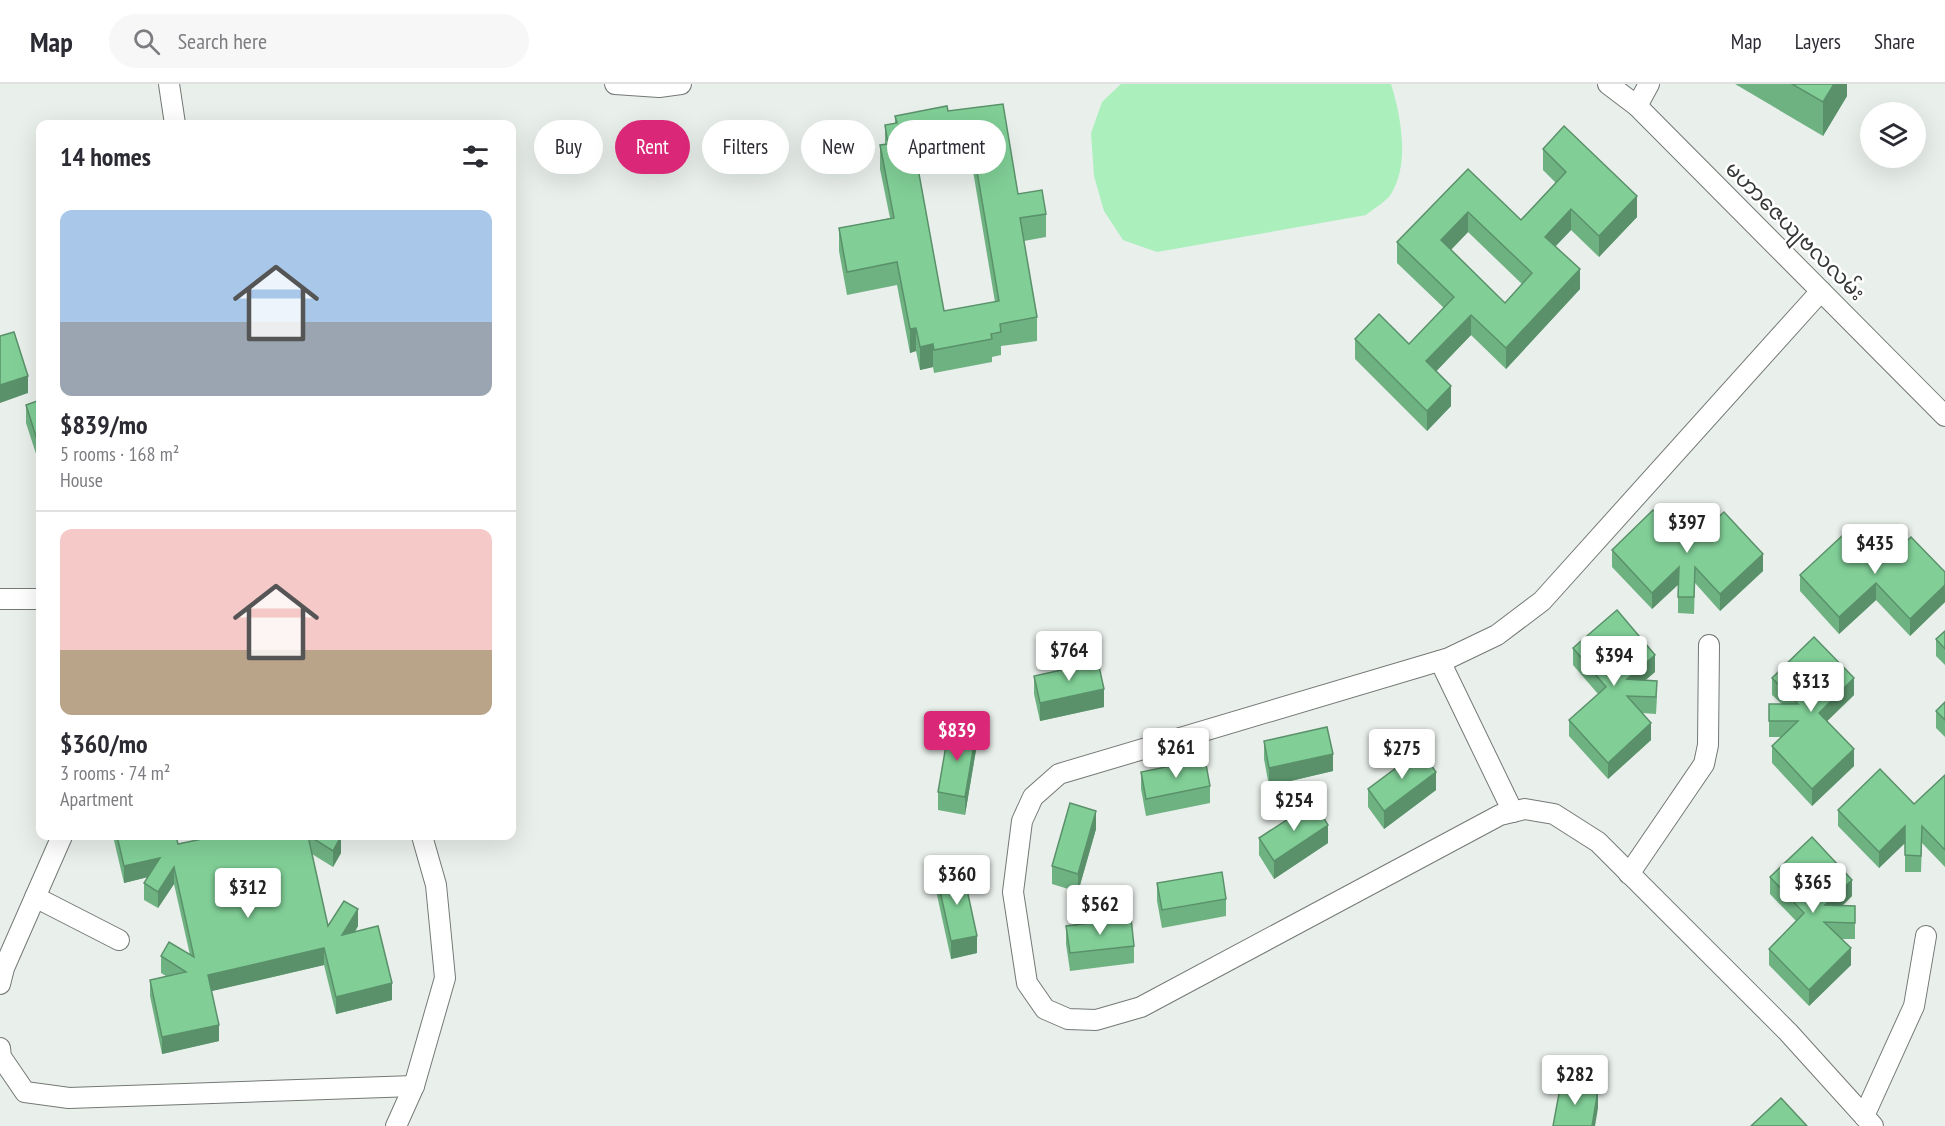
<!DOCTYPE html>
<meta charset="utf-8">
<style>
body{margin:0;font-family:"PT Sans Narrow","Noto Sans Myanmar",sans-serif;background:#f7f7f7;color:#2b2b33;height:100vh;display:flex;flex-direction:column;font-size:22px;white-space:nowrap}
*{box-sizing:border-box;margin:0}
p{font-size:20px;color:#7c7c81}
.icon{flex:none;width:33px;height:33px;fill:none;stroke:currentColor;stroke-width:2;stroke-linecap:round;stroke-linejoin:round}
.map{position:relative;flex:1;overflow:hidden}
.sheet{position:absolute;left:36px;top:36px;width:480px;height:720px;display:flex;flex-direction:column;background:#fff;border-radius:12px;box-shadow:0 6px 24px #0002}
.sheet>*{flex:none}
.top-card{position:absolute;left:534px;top:36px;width:570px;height:54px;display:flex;gap:12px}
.tools{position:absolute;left:1860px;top:18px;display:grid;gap:12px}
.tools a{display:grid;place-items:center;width:66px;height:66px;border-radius:50%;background:#fff;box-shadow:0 6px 24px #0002;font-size:30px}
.price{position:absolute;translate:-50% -51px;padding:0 14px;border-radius:6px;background:#fff;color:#222;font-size:20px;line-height:39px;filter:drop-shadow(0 2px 3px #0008)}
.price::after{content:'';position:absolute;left:50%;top:36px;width:18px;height:14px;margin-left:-9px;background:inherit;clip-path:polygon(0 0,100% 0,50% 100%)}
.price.active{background:#db2777;color:#fff}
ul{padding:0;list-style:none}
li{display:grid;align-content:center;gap:12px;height:318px;padding:0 24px}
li+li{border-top:2px solid #e1e1e2}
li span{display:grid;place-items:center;height:186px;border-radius:12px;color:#555}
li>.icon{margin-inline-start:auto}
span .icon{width:108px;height:108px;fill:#fffc;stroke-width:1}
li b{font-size:26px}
h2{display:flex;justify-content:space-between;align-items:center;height:72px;padding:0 24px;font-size:26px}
.tag{padding:0 21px;border-radius:27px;background:#fff;box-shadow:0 6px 24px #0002;font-size:21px;line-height:54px}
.tag.active{background:#db2777;color:#fff}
header{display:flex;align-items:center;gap:36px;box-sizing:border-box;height:84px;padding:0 30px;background:#fff;border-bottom:2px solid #e1e1e2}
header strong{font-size:28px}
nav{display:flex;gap:33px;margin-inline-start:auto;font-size:21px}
.search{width:420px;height:54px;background:#f7f7f7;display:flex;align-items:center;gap:15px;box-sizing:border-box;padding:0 21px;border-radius:33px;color:#7c7c81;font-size:22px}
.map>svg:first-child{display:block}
</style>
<header>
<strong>Map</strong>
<div class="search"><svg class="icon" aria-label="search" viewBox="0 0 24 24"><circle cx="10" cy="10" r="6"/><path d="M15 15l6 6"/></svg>Search here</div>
<nav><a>Map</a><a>Layers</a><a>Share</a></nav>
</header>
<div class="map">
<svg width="1945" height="1042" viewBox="0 0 1945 1042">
<rect width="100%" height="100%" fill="#e9efeb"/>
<!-- green -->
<path fill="#abefbd" d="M 1121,0 L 1391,0 C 1401,32 1410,80 1391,110 C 1386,118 1373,125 1366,131 L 1157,168 L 1123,156 L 1104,127 L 1094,92 L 1091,49 L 1102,18 Z"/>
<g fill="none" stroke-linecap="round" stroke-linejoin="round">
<defs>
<g id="minor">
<path d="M 169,0 L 175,40"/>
<path d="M 615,0 L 659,3 L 681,0"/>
<path d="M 1608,0 L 1637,22 L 1945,332"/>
<path d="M 1637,22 L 1649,0"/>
<path d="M 1821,207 L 1542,517 L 1497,551 L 1449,574 L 1059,690 L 1033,713 L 1022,737 L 1013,808 L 1027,899 L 1045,925 L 1068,935 L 1096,936 L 1141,923 L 1500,731 L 1525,725 L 1554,730 L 1598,758 L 1788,948 L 1873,1042"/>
<path d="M 0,515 L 40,515"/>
<path d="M 1440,577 L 1513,728"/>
<path d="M 1629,790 L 1704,680 L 1708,661 L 1709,561"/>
<path d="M 35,813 L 119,856"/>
<path d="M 0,900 L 4,884 L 62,752"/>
<path d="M 0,964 L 1,973 L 25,1008 L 69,1014 L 414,1002"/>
<path d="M 1864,1032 L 1914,922 L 1926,852"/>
<path d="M 396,1042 L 414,1002 L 445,894 L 436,801 L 422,752"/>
</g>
</defs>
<!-- minor casing -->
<use href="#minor" stroke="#747975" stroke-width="22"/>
<!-- minor -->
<use href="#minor" stroke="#fff" stroke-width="20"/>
</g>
<!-- wall -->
<g fill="#6fb282" fill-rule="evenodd">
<path d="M 1735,0 L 1847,0 L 1847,12 L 1823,52 Z"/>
<path d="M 1003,20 L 1018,110 L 1046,130 L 1046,153 L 1024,157 L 1037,233 L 1037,257 L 1001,262 L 1001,271 L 992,273 L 992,278 L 934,289 L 933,283 L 920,286 L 916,267 L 910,269 L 897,201 L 847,211 L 839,167 L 839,144 L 890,134 L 880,85 L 880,61 L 885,60 L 885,41 L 895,39 L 895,32 L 948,27 ZM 970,69 L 995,218 L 944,227 L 917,79 Z"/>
<path d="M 1543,65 L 1637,133 L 1599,173 L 1571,146 L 1555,163 L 1580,205 L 1506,285 L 1471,251 L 1436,287 L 1451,322 L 1427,347 L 1355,275 L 1355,255 L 1409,260 L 1444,224 L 1397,179 L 1397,158 L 1468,85 L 1521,136 L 1556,99 L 1543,86 ZM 1468,148 L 1522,200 L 1505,219 L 1451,166 Z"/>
<path d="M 40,316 L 40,382 L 26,339 L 26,321 Z"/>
<path d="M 1687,462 L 1763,487 L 1720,527 L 1695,499 L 1694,530 L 1678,529 L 1678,500 L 1652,525 L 1612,483 L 1612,466 Z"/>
<path d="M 1885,477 L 1945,488 L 1945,518 L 1910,552 L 1876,516 L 1839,550 L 1800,507 L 1800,491 L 1868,478 Z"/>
<path d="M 1945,547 L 1945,581 L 1936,572 L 1936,555 Z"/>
<path d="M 1573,564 L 1655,588 L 1645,596 L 1657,613 L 1656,630 L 1642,629 L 1651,656 L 1608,695 L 1569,652 L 1569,636 L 1598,610 L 1573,581 Z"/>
<path d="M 1034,592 L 1104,623 L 1040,637 L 1034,610 Z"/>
<path d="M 1772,594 L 1854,611 L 1827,637 L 1854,682 L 1812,722 L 1772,679 L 1772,662 L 1781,653 L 1769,653 L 1769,620 L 1782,620 L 1772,611 Z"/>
<path d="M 1945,618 L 1945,653 L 1936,644 L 1936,627 Z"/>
<path d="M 1264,657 L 1333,687 L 1269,702 L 1264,675 Z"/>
<path d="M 976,666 L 965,731 L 938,726 L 938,708 Z"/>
<path d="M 1141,688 L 1210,702 L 1210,719 L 1146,732 L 1141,705 Z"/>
<path d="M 1945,691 L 1945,783 L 1922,759 L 1921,788 L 1905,788 L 1905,759 L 1879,784 L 1838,742 L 1838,726 L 1914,720 Z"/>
<path d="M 1368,705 L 1436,706 L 1384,745 L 1368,723 Z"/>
<path d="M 1096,745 L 1078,808 L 1052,800 L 1052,782 Z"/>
<path d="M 113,752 L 176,752 L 178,760 L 216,752 L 340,752 L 341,769 L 333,783 L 312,770 L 328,842 L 358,842 L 355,848 L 392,916 L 336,930 L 324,881 L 256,897 L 211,907 L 219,957 L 162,970 L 150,912 L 150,896 L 166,892 L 161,889 L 161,872 L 190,871 L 174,800 L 158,824 L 144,816 L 144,799 L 148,793 L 124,799 Z"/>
<path d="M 1259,754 L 1328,759 L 1274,795 L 1259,771 Z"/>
<path d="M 937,793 L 977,869 L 951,875 L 937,811 Z"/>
<path d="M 1770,793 L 1852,812 L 1842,822 L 1855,838 L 1855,855 L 1842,855 L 1851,881 L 1809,922 L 1769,881 L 1769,865 L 1796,837 L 1770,810 Z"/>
<path d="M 1157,799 L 1226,815 L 1226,832 L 1162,844 L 1157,817 Z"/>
<path d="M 1066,842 L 1134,862 L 1134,879 L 1070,887 L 1066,860 Z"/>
</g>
<!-- shaded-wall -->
<g fill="#5a916a">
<path d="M 1834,0 L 1847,0 L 1847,12 L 1823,52 L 1823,18 Z"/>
<path d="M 1637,112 L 1637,133 L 1599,173 L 1599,152 Z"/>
<path d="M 1571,125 L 1571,146 L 1545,173 L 1545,153 Z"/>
<path d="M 1468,128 L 1468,148 L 1441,176 L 1441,156 Z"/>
<path d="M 1580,185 L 1580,205 L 1506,285 L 1506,264 Z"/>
<path d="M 1471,231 L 1471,251 L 1426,298 L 1426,277 Z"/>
<path d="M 916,244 L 916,267 L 910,269 L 910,245 Z"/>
<path d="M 933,260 L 933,283 L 920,286 L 920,263 Z"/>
<path d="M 28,292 L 28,309 L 0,319 L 0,301 Z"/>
<path d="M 1451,302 L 1451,322 L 1427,347 L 1427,327 Z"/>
<path d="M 1763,470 L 1763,487 L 1720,527 L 1720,510 Z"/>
<path d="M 1679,483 L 1679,500 L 1652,525 L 1652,509 Z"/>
<path d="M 1876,499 L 1876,516 L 1839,550 L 1839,533 Z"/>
<path d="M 1945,501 L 1945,518 L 1910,552 L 1910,535 Z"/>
<path d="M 515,542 L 515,559 L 512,561 L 512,543 Z"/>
<path d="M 1655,571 L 1655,588 L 1627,612 L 1627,595 Z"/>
<path d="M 1854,594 L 1854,611 L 1819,645 L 1819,629 Z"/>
<path d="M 1104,605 L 1104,623 L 1040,637 L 1040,619 Z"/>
<path d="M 1651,639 L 1651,656 L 1608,695 L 1608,679 Z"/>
<path d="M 976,649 L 976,666 L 965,731 L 965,713 Z"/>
<path d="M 1854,665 L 1854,682 L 1812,722 L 1812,705 Z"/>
<path d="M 1333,670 L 1333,687 L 1269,702 L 1269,684 Z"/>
<path d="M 1436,688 L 1436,706 L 1384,745 L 1384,727 Z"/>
<path d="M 1096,727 L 1096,745 L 1078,808 L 1078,790 Z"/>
<path d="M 1328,741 L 1328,759 L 1274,795 L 1274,777 Z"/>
<path d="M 1905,742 L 1905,759 L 1879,784 L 1879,768 Z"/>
<path d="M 341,752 L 341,769 L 333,783 L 333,767 Z"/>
<path d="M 160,774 L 160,790 L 124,799 L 124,782 Z"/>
<path d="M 174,783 L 174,800 L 158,824 L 158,808 Z"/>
<path d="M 1852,796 L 1852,812 L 1825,838 L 1825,821 Z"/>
<path d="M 358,825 L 358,842 L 342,868 L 342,851 Z"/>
<path d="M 977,852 L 977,869 L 951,875 L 951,857 Z"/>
<path d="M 324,864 L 324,881 L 208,908 L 208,891 Z"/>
<path d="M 1851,864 L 1851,881 L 1809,922 L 1809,906 Z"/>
<path d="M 392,899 L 392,916 L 336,930 L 336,913 Z"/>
<path d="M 219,941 L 219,957 L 162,970 L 162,953 Z"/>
<path d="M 1598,1006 L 1598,1024 L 1595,1042 L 1592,1042 Z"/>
</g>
<!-- building -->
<g fill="#81cf97" stroke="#5a916a" stroke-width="1.5" fill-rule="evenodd">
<path d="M 1792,0 L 1834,0 L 1823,18 Z"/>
<path d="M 1003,20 L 1018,110 L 1042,106 L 1046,130 L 1020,134 L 1037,233 L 1000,240 L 1001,248 L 991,250 L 992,255 L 934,266 L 933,260 L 920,263 L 916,244 L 910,245 L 897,178 L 847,188 L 839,144 L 894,134 L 880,61 L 888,60 L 885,41 L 897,39 L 895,32 L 947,22 L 948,27 ZM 970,46 L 999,217 L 944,227 L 913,57 Z"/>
<path d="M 1564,42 L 1637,112 L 1599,152 L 1571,125 L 1545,153 L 1580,185 L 1506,264 L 1471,231 L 1426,277 L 1451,302 L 1427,327 L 1355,255 L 1379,230 L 1409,260 L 1454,213 L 1397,158 L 1468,85 L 1521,136 L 1566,88 L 1543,65 ZM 1468,128 L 1532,189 L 1505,219 L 1441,156 Z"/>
<path d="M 14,248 L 28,292 L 0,301 L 0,252 Z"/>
<path d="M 40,316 L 40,365 L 26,321 Z"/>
<path d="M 1653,426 L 1687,462 L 1724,428 L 1763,470 L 1720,510 L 1695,483 L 1694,513 L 1678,513 L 1679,483 L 1652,509 L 1612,466 Z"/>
<path d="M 1868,448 L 1885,449 L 1884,478 L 1911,453 L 1945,488 L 1945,501 L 1910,535 L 1876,499 L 1839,533 L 1800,491 L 1843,451 L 1868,478 Z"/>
<path d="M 1617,526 L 1655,571 L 1627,595 L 1657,597 L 1656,613 L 1627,612 L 1651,639 L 1608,679 L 1569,636 L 1606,603 L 1573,564 Z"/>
<path d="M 512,530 L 515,542 L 512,543 Z"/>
<path d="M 1945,547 L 1945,565 L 1936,555 Z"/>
<path d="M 1814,553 L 1854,594 L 1819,629 L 1854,665 L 1812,705 L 1772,662 L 1798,637 L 1769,637 L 1769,620 L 1798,620 L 1772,594 Z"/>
<path d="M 1098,578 L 1104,605 L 1040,619 L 1034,592 Z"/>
<path d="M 1945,618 L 1945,636 L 1936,627 Z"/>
<path d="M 1327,643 L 1333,670 L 1269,684 L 1264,657 Z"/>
<path d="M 949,644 L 976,649 L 965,713 L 938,708 Z"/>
<path d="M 1420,666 L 1436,688 L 1384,727 L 1368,705 Z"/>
<path d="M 1205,675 L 1210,702 L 1146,715 L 1141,688 Z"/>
<path d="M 1880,685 L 1914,720 L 1945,691 L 1945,766 L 1922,742 L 1921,772 L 1905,771 L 1905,742 L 1879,768 L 1838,726 Z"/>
<path d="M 1314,718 L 1328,741 L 1274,777 L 1259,754 Z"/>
<path d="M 1070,719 L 1096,727 L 1078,790 L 1052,782 Z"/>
<path d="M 117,752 L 176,752 L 178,760 L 216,752 L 308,752 L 328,842 L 344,817 L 358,825 L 342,851 L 378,842 L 392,899 L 336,913 L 324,864 L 256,880 L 208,891 L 219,941 L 162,953 L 150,896 L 186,888 L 161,872 L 169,858 L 194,873 L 174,783 L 158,808 L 144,799 L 160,774 L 124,782 Z"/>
<path d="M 309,752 L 341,752 L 333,767 Z"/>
<path d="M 1812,753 L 1852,796 L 1825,821 L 1855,822 L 1855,839 L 1824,838 L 1851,864 L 1809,906 L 1769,865 L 1804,829 L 1770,793 Z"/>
<path d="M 963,787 L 977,852 L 951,857 L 937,793 Z"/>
<path d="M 1222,788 L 1226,815 L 1162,826 L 1157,799 Z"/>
<path d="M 1131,834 L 1134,862 L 1070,869 L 1066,842 Z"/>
<path d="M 1561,999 L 1598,1006 L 1592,1042 L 1553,1042 Z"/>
<path d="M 1781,1014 L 1807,1042 L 1751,1042 Z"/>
</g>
<g text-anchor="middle" stroke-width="5" stroke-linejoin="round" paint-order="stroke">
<!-- street labels -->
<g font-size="21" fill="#353736" stroke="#fff">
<text transform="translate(1795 147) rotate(45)" y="7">မဟာဇေယျဗလလမ်း</text>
</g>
</g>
</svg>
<div class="tools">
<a><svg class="icon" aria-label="layers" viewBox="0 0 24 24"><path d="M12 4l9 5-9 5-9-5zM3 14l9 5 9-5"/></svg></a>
</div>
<b class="price" style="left:1687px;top:470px">$397</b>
<b class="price" style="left:1875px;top:491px">$435</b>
<b class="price" style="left:1069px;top:598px">$764</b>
<b class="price" style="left:1614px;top:603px">$394</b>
<b class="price" style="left:1811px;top:629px">$313</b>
<b class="price active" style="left:957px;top:678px">$839</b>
<b class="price" style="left:1176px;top:695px">$261</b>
<b class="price" style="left:1402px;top:696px">$275</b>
<b class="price" style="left:1294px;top:748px">$254</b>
<b class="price" style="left:957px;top:822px">$360</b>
<b class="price" style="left:1813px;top:830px">$365</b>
<b class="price" style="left:248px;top:835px">$312</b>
<b class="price" style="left:1100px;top:852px">$562</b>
<b class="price" style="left:1575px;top:1022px">$282</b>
<div class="top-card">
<a class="tag">Buy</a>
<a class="tag active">Rent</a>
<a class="tag">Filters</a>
<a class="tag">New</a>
<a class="tag">Apartment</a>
</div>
<section class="sheet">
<h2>14 homes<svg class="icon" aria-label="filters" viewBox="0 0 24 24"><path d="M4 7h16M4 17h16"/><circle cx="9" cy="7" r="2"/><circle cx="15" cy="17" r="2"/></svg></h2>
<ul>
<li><span style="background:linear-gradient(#a9c7e8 60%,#9aa5b1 0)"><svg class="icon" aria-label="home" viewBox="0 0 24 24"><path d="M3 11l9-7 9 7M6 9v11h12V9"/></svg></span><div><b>$839/mo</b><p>5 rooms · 168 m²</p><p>House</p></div></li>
<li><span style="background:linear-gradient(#f6c9c9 65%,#b9a48a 0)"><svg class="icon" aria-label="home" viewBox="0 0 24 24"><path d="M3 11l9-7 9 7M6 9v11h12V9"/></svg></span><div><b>$360/mo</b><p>3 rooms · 74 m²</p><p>Apartment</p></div></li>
</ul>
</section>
</div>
